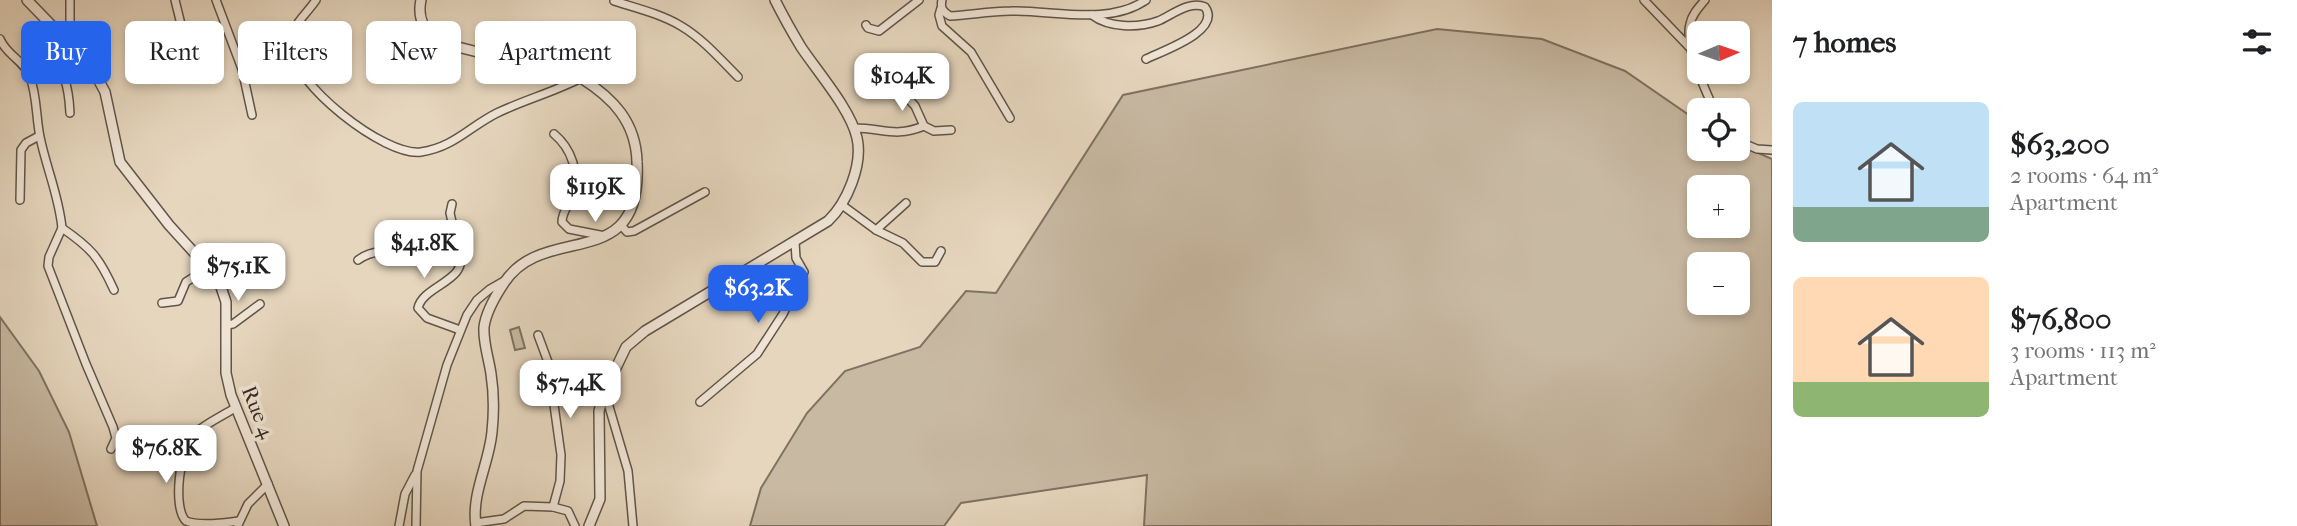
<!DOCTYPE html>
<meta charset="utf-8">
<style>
body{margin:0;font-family:"IM FELL French Canon",serif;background:#f6f6f6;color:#202124;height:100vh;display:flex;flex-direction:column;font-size:26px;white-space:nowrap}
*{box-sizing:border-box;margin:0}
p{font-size:23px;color:#757577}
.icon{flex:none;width:38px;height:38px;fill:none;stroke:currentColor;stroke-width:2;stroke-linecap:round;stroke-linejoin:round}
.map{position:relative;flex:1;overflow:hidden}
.side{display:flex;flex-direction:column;background:#fff;width:525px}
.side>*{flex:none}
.guide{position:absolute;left:21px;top:21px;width:665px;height:63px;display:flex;gap:14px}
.needle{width:46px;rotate:88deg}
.buttons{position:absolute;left:1687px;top:21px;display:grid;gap:14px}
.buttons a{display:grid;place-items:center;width:63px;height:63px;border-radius:10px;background:#fff;box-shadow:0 4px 10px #0003;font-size:35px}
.price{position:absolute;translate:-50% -60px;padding:0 16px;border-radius:14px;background:#fff;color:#222;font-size:23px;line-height:46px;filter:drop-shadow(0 2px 4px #0008)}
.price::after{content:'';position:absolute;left:50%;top:42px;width:21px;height:16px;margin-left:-10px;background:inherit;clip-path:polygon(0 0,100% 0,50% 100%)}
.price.active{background:#2563eb;color:#fff}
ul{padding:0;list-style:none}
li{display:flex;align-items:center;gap:21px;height:175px;padding:0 21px}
li span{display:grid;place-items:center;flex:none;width:196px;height:140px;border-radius:10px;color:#555}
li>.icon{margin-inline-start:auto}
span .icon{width:84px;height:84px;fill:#fffc;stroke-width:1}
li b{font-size:30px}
h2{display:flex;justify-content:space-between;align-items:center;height:84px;padding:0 21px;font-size:30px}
.pill{padding:0 24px;border-radius:10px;background:#fff;box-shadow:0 4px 10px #0003;font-size:24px;line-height:63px}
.pill.active{background:#2563eb;color:#fff}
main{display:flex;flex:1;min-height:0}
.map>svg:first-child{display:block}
</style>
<main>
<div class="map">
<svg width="1772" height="526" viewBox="0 0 1772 526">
<rect width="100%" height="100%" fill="#e6d6be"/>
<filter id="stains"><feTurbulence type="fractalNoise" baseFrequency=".00286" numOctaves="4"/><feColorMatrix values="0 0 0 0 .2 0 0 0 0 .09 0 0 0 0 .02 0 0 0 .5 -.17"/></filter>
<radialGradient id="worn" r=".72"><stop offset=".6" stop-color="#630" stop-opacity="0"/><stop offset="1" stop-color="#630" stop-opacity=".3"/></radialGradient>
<!-- green -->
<g fill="#c8b9a3" stroke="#7e7262" stroke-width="2" fill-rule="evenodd">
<path d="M 1437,29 L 1542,39 L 1625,71 L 1699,122 L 1699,149 L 1738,149 L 1738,144 L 1772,159 L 1772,526 L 1144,526 L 1147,475 L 961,503 L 944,526 L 750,526 L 761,488 L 807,413 L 845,371 L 920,347 L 966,291 L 996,293 L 1123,95 ZM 1699,187 L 1738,187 L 1738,226 L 1699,226 ZM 1699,264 L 1738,264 L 1738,303 L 1699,303 Z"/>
<path d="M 0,317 L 39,371 L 69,432 L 97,526 L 0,526 Z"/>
<path d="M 519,327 L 525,348 L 515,350 L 510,330 Z"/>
</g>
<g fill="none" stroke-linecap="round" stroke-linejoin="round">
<defs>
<g id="minor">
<path d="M 70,0 L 70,42"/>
<path d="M 175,0 L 193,73"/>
<path d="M 216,0 L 242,69 L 252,115"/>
<path d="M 316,0 C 306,15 290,26 290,45 C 291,83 385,157 421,152 C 454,147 469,127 497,113 C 524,100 554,92 581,78"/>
<path d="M 942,0 C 940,8 943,12 950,16 C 970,15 990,11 1011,11 C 1054,10 1108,26 1146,0"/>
<path d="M 1644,0 L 1692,50"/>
<path d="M 1705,0 C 1699,7 1692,14 1690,24 C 1684,47 1705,88 1714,110"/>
<path d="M 614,1 C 636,8 661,14 681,26 C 703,39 720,59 738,77"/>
<path d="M 941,8 L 939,15 L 942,26 L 971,52 L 1010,118"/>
<path d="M 1092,15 C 1109,28 1138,28 1158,21 C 1172,15 1190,0 1205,7 C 1222,31 1162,51 1146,59"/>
<path d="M 866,25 L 868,28 L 879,31 L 919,0"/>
<path d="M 0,39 C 7,56 24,60 30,77 C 37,95 36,118 40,137 C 46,167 59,196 62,228 C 91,248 99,257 114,290"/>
<path d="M 22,64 L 42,57 C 66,62 69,93 70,113"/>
<path d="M 898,88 L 915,106 L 924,126"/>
<path d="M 854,128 C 884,128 894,138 924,126 L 934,131 L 951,130"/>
<path d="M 554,134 C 571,148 581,174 572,196 C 569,205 562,212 562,222 L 569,229 L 605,236"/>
<path d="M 1738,141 L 1757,149 L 1772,150"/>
<path d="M 20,200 L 21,150 L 26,143 L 39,136"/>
<path d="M 452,204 L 450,213 L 459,252"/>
<path d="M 842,205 L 876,230 L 903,243 L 922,262 L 935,262 L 941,251"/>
<path d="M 621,225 L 627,232 L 634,231 L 705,192"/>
<path d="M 62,228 L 49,257 L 48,266 L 86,364 L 113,427 L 116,438 L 111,449"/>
<path d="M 876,230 L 906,203"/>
<path d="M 358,260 C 379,245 401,254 425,254 C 437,254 448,248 459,252 C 470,281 423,285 418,308 L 427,318 L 460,330"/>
<path d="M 162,303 L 178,301 L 186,282 L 208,268"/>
<path d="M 226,325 L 233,324 L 260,304"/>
<path d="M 538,335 L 548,362 L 561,455 L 560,481 L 553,507"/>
<path d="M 605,393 L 628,471 L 633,526"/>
<path d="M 700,402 L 757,354 L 783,314 L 804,272 L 796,258 L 795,242"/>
<path d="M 235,408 C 222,416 205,424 194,434 C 180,447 172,508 186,521 C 198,526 226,523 239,521"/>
<path d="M 475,523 L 504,519 L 524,506 L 553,507 L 568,511 L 575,526"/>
<path d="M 238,525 L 248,504 L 268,484"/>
<path d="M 399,526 L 405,494 L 415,475"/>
<path d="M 416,526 L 417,471 L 447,365 L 467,315 L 477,300 L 490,289 L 504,281"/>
</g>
<g id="tertiary">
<path d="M 27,0 L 91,66 L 105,92 L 120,162 L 169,225 L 208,268 L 221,287 L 226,302 L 226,373 L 231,395 L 284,526"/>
<path d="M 421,0 C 417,18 424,31 438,42 L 581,78 C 613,98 636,122 637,162 C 643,277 545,220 504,283 C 496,295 486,312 484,327 C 483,343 489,359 491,374 C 494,393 494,413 492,432 C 489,464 471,494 476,526"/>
<path d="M 589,526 L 600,499 L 599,411 L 604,393 L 626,347 L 645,331 L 828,221 C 847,203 863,165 857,138 C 851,110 817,71 801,47 C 792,32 783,16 775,0"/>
</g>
</defs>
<!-- minor casing -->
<use href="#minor" stroke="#605548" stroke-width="10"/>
<!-- tertiary casing -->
<use href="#tertiary" stroke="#605548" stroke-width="12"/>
<!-- minor -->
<use href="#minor" stroke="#efe4d5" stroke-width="7"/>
<!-- tertiary -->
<use href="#tertiary" stroke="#efe4d5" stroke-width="9"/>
</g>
<g text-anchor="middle" stroke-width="7" stroke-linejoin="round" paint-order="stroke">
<!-- street labels -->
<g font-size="21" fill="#342a20" stroke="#efe4d5">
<text transform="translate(258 412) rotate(68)" y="7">Rue 4</text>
</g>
</g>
<rect width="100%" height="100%" filter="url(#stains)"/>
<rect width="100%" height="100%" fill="url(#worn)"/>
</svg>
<div class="buttons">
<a><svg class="needle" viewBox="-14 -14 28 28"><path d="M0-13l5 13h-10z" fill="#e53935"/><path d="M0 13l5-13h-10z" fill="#757577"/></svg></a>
<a><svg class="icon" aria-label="locate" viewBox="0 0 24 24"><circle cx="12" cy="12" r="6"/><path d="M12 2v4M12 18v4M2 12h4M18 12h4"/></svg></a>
<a>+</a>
<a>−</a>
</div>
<b class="price" style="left:902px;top:113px">$104K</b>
<b class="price" style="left:595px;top:224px">$119K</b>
<b class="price" style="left:424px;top:280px">$41.8K</b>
<b class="price" style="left:238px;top:303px">$75.1K</b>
<b class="price active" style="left:758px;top:325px">$63.2K</b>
<b class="price" style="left:570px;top:420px">$57.4K</b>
<b class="price" style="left:166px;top:485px">$76.8K</b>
<div class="guide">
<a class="pill active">Buy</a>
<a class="pill">Rent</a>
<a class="pill">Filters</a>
<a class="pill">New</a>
<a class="pill">Apartment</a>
</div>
</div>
<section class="side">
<h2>7 homes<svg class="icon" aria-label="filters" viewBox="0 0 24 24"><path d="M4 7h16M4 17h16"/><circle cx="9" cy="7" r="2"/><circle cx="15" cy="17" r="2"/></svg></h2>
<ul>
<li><span style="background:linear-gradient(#bfe0f5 75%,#7fa58c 0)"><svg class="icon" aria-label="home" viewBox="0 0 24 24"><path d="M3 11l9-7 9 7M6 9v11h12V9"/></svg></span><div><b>$63,200</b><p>2 rooms · 64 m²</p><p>Apartment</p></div></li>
<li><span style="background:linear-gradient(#ffd9b3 75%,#8fb573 0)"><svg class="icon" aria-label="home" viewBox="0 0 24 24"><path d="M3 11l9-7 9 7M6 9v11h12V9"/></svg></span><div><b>$76,800</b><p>3 rooms · 113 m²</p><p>Apartment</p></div></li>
</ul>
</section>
</main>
